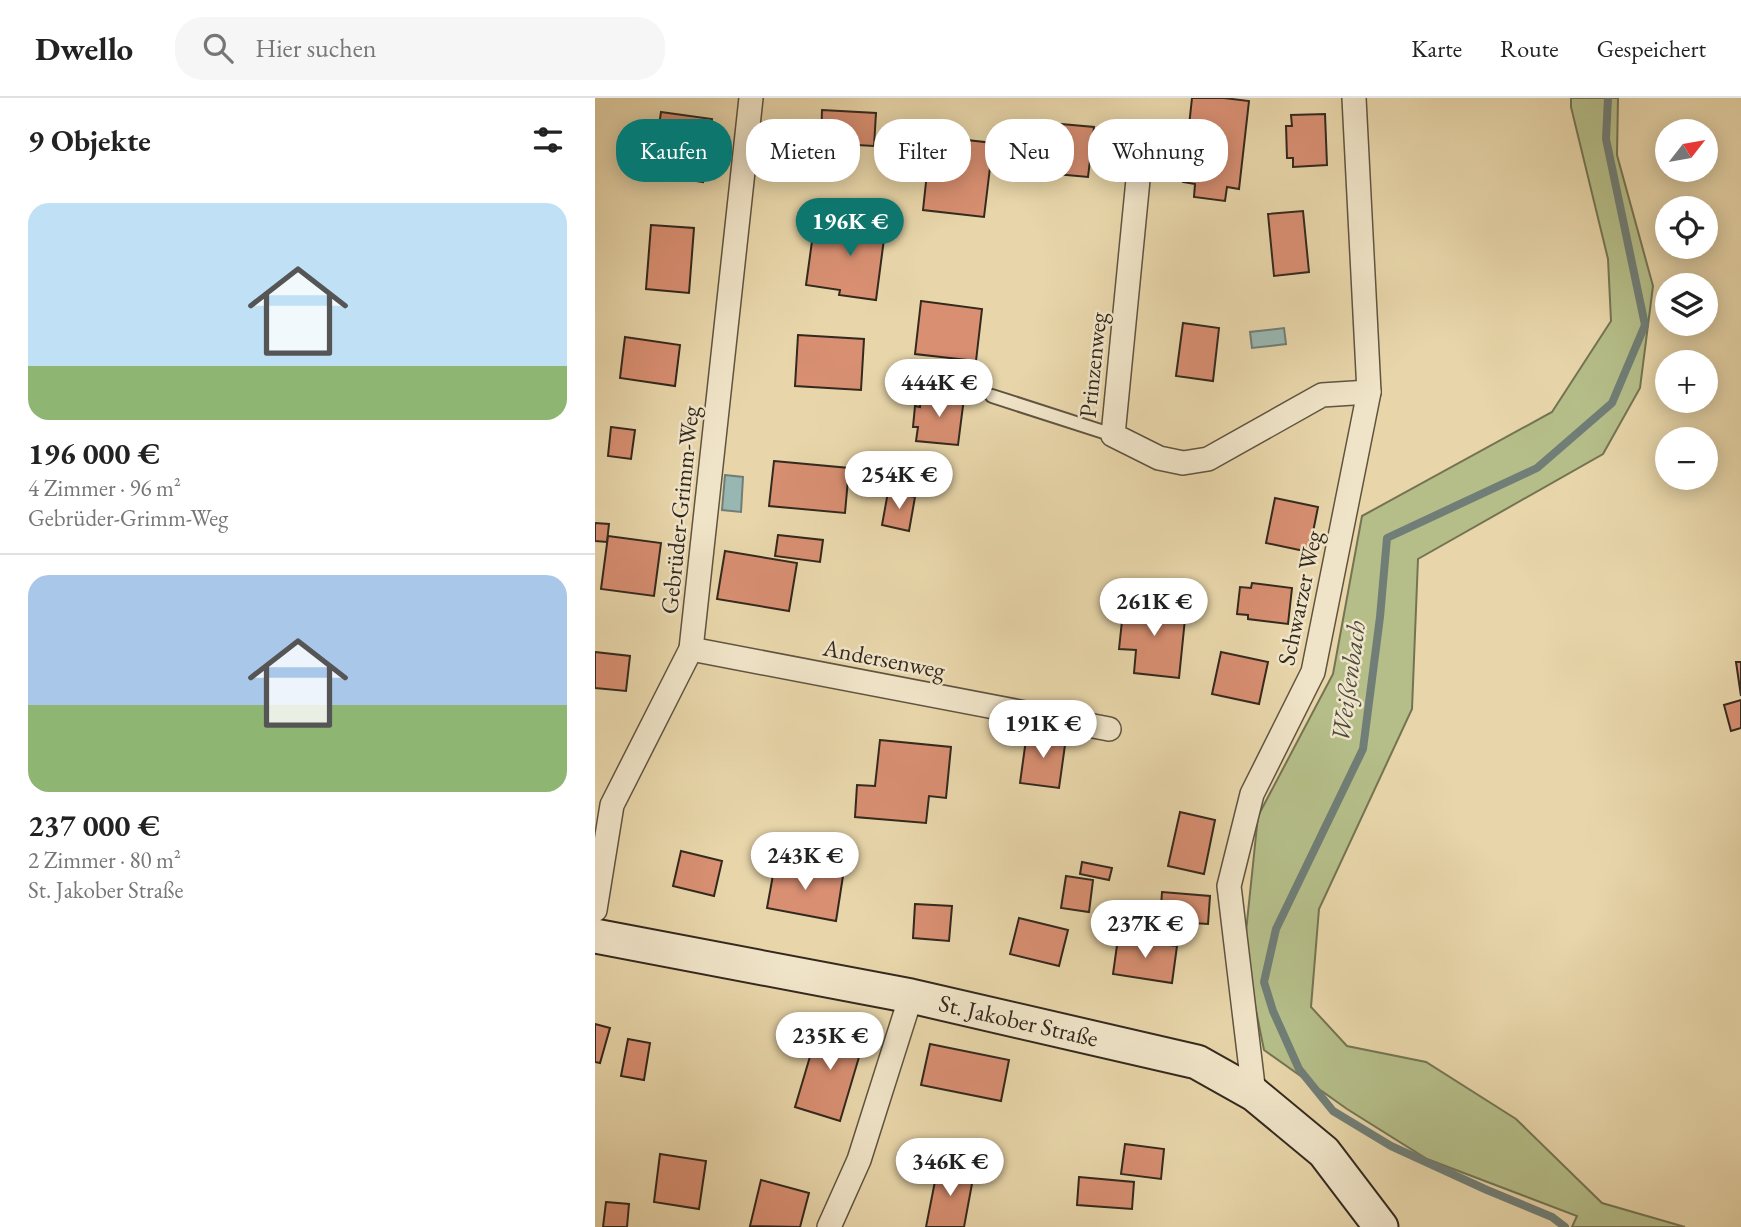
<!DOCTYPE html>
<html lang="de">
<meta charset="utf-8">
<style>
body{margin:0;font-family:"EB Garamond",serif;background:#f6f6f6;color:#222;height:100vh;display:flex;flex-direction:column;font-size:26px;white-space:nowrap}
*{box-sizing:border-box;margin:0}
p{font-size:23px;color:#767676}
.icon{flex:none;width:38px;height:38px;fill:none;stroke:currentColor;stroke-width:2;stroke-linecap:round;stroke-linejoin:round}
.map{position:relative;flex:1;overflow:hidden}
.details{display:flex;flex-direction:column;background:#fff;width:595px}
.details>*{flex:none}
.banner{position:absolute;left:21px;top:21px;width:665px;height:63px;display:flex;gap:14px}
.needle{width:46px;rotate:59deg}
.buttons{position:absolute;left:1060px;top:21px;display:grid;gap:14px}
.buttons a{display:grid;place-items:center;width:63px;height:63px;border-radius:50%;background:#fff;box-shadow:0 4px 18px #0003;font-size:35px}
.price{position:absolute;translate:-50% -60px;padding:0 16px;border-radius:24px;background:#fff;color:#222;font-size:23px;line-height:46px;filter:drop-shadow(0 2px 4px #0008)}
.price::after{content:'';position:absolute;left:50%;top:42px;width:21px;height:16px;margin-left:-10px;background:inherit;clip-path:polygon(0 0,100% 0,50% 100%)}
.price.current{background:#0f766e;color:#fff}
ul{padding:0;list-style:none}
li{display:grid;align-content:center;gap:14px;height:371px;padding:0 28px}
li+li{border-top:2px solid #e0e0e0}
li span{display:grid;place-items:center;height:217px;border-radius:21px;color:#555}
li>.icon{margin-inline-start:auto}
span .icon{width:126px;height:126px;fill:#fffc;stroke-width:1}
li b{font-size:30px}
h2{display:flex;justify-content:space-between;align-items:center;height:84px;padding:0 28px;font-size:30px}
.chip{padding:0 24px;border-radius:28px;background:#fff;box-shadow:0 4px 18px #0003;font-size:24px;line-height:63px}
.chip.current{background:#0f766e;color:#fff}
header{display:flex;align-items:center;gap:42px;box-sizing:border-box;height:98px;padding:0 35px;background:#fff;border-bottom:2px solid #e0e0e0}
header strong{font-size:33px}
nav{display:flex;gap:38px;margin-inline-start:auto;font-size:24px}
.search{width:490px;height:63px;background:#f6f6f6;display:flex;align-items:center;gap:18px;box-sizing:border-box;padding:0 24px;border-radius:28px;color:#767676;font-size:26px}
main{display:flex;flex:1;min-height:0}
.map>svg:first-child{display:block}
</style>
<header>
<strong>Dwello</strong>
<div class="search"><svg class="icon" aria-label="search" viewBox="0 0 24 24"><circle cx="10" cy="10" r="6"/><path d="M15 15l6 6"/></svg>Hier suchen</div>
<nav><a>Karte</a><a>Route</a><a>Gespeichert</a></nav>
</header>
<main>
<section class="details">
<h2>9 Objekte<svg class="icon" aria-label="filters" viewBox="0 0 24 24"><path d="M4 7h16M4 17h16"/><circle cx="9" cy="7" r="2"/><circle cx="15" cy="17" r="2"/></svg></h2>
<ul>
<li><span style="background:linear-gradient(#bfe0f5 75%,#8fb573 0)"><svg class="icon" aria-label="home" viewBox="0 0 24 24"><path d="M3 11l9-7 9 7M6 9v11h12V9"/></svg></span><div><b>196 000 €</b><p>4 Zimmer · 96 m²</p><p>Gebrüder-Grimm-Weg</p></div></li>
<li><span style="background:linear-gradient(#a9c7e8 60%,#8fb573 0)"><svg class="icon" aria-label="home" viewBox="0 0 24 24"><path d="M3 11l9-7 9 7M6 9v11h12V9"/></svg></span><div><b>237 000 €</b><p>2 Zimmer · 80 m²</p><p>St. Jakober Straße</p></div></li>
</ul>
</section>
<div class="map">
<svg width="1146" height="1129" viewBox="0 0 1146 1129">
<rect width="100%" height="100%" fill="#e8d6aa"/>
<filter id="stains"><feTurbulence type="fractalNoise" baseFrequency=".00286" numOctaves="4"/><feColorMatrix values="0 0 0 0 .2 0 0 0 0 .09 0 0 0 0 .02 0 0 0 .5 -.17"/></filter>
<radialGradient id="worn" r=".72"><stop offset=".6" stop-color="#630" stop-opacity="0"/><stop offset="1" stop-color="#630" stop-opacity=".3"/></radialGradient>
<!-- green -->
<path fill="#b5be89" stroke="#747454" stroke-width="2" d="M 976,0 L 1023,0 L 1022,57 L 1058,188 L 1045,290 L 1008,356 L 823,461 L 817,611 L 724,811 L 716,909 L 752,948 L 831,964 L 921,1021 L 1007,1105 L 1090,1129 L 977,1129 L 982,1118 L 832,1061 L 752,1011 L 669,952 L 649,853 L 663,718 L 738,576 L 767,418 L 957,314 L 1016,223 L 1013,161 L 976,9 Z"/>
<!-- water -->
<g fill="#99b7b2" stroke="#707e77" stroke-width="2">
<path d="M 689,230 L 691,246 L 657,250 L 655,234 Z"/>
<path d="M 130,377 L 148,379 L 146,414 L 127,412 Z"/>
</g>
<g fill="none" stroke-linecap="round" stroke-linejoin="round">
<!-- stream -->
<path stroke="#707e77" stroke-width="8" d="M 970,1129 L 957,1119 L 892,1092 L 796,1048 L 738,1013 L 704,971 L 678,913 L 669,884 L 681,831 L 768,651 L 785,519 L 792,440 L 942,370 L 1017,305 L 1050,227 L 1011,41 L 1013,0"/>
</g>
<!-- building -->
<g fill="#d88f72" stroke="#33291e" stroke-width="2">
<path d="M 597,0 L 629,0 L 654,3 L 644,91 L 632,89 L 630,103 L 599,99 L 600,86 L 588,84 Z"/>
<path d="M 227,12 L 281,15 L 279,48 L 226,45 Z"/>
<path d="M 66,14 L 117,21 L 108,84 L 57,76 Z"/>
<path d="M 730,16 L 732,67 L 698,69 L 698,60 L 692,60 L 691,28 L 697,28 L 696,17 Z"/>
<path d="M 466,26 L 499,29 L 493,79 L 450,75 L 454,40 L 465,41 Z"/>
<path d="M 336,38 L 398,45 L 389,119 L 328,112 Z"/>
<path d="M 255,113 L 292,118 L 281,202 L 244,197 L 245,192 L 211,187 L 218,136 L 251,141 Z"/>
<path d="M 708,113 L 714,174 L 679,178 L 673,116 Z"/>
<path d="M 56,127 L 99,130 L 94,195 L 51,191 Z"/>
<path d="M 326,203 L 387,211 L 381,263 L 320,256 Z"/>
<path d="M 588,225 L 624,230 L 618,283 L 581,278 Z"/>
<path d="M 203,237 L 269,241 L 266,292 L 200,288 Z"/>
<path d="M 30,239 L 85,247 L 80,288 L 25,280 Z"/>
<path d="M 326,296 L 369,300 L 363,347 L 321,343 L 323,329 L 318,329 L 320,308 L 325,309 Z"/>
<path d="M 16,329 L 40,332 L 36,361 L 13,358 Z"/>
<path d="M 179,363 L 254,370 L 250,415 L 174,408 Z"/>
<path d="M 293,394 L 320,399 L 314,433 L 287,427 Z"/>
<path d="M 680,400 L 723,409 L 714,454 L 671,445 Z"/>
<path d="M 0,425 L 14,426 L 12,444 L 0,443 Z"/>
<path d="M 183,437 L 228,442 L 225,464 L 180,458 Z"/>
<path d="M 13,438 L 66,445 L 59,498 L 6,491 Z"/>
<path d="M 130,453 L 202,465 L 194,513 L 122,501 Z"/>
<path d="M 657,485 L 697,490 L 693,526 L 653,521 L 653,517 L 642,516 L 645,489 L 656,490 Z"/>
<path d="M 529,504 L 591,511 L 584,580 L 539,575 L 541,552 L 524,551 Z"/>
<path d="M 0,554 L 35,558 L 31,593 L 0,590 Z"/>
<path d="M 626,554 L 673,564 L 664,606 L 617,596 Z"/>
<path d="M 1141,564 L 1146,564 L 1146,598 Z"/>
<path d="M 1146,602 L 1146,630 L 1136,633 L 1129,607 Z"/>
<path d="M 432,634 L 471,640 L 464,690 L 425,685 Z"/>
<path d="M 285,642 L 356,649 L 351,700 L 334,698 L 331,725 L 260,719 L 262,687 L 280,688 Z"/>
<path d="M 585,714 L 620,722 L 609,776 L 573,768 Z"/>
<path d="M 86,753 L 127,763 L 119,798 L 78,788 Z"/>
<path d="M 487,764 L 517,770 L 514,782 L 485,776 Z"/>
<path d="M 180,766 L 248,778 L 241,823 L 172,810 Z"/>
<path d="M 471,778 L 498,782 L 494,814 L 466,810 Z"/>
<path d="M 567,794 L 615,798 L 613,826 L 565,823 Z"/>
<path d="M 320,806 L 357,808 L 354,843 L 318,840 Z"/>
<path d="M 424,820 L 473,832 L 464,868 L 415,856 Z"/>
<path d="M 523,840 L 582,848 L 577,885 L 518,876 Z"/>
<path d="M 225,925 L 270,939 L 245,1023 L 200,1009 Z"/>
<path d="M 0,926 L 15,930 L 5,965 L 0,964 Z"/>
<path d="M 33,941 L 55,945 L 49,982 L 26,978 Z"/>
<path d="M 335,946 L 414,962 L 406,1003 L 326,987 Z"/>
<path d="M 530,1046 L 569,1051 L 566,1081 L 526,1076 Z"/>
<path d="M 65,1056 L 111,1063 L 104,1111 L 59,1104 Z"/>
<path d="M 343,1068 L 379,1075 L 369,1129 L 331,1129 Z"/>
<path d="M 484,1079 L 539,1084 L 537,1111 L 482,1107 Z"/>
<path d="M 166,1082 L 214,1095 L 205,1129 L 155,1128 Z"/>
<path d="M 11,1104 L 34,1106 L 32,1129 L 8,1129 Z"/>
</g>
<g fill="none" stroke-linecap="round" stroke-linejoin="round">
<defs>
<path id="service" d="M 397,298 L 518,337"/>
<g id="minor">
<path d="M 546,51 L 518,337 L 564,360 L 588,365 L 613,361 L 727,297 L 774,294"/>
<path d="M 96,551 L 514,631"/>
<path d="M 0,812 L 17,707 L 96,551 L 156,0"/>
<path d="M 659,996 L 634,788 L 657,696 L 718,574 L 774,294 L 759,0"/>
<path d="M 234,1129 L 264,1062 L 316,898"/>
</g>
<g id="secondary">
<path id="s1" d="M 0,838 L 316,898 L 602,964 L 659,996 L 729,1054 L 786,1129"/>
</g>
</defs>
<!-- service casing -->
<use href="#service" stroke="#605441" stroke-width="16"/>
<!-- minor casing -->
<use href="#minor" stroke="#605441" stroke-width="26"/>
<!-- secondary casing -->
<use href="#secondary" stroke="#33291e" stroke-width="37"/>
<!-- service -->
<use href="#service" stroke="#f0e4c8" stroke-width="12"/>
<!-- minor -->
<use href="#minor" stroke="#f0e4c8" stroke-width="23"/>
<!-- secondary -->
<use href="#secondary" stroke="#f0e4c8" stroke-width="33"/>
</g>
<g text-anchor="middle" stroke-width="5" stroke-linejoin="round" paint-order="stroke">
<!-- street labels -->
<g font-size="24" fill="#33291e" stroke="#f0e4c8">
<text transform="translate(498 267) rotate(-84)" y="8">Prinzenweg</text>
<text transform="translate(85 412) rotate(-84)" y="8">Gebrüder-Grimm-Weg</text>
<text transform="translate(705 500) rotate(-78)" y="8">Schwarzer Weg</text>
<text transform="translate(289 561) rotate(11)" y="8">Andersenweg</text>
<text dy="8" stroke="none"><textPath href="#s1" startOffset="432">St. Jakober Straße</textPath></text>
</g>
<!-- water labels -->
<g font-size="26" font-style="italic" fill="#4c4c43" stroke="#f0e4c8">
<text transform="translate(753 583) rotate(-82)" y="9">Weißenbach</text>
</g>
</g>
<rect width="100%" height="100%" filter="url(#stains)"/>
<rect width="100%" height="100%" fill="url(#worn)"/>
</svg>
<div class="buttons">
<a><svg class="needle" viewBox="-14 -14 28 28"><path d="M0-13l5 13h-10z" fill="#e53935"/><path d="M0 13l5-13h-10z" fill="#767676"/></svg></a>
<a><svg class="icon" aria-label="locate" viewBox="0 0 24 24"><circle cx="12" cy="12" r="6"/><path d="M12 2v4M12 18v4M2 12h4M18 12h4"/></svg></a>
<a><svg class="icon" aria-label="layers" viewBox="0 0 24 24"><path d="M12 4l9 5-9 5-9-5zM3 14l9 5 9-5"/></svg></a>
<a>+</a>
<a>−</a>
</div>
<b class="price current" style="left:255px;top:160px">196K €</b>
<b class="price" style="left:344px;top:321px">444K €</b>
<b class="price" style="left:304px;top:413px">254K €</b>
<b class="price" style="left:559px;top:540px">261K €</b>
<b class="price" style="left:448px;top:662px">191K €</b>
<b class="price" style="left:210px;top:794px">243K €</b>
<b class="price" style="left:550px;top:862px">237K €</b>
<b class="price" style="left:235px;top:974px">235K €</b>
<b class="price" style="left:355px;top:1100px">346K €</b>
<div class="banner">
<a class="chip current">Kaufen</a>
<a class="chip">Mieten</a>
<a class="chip">Filter</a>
<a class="chip">Neu</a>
<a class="chip">Wohnung</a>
</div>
</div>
</main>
